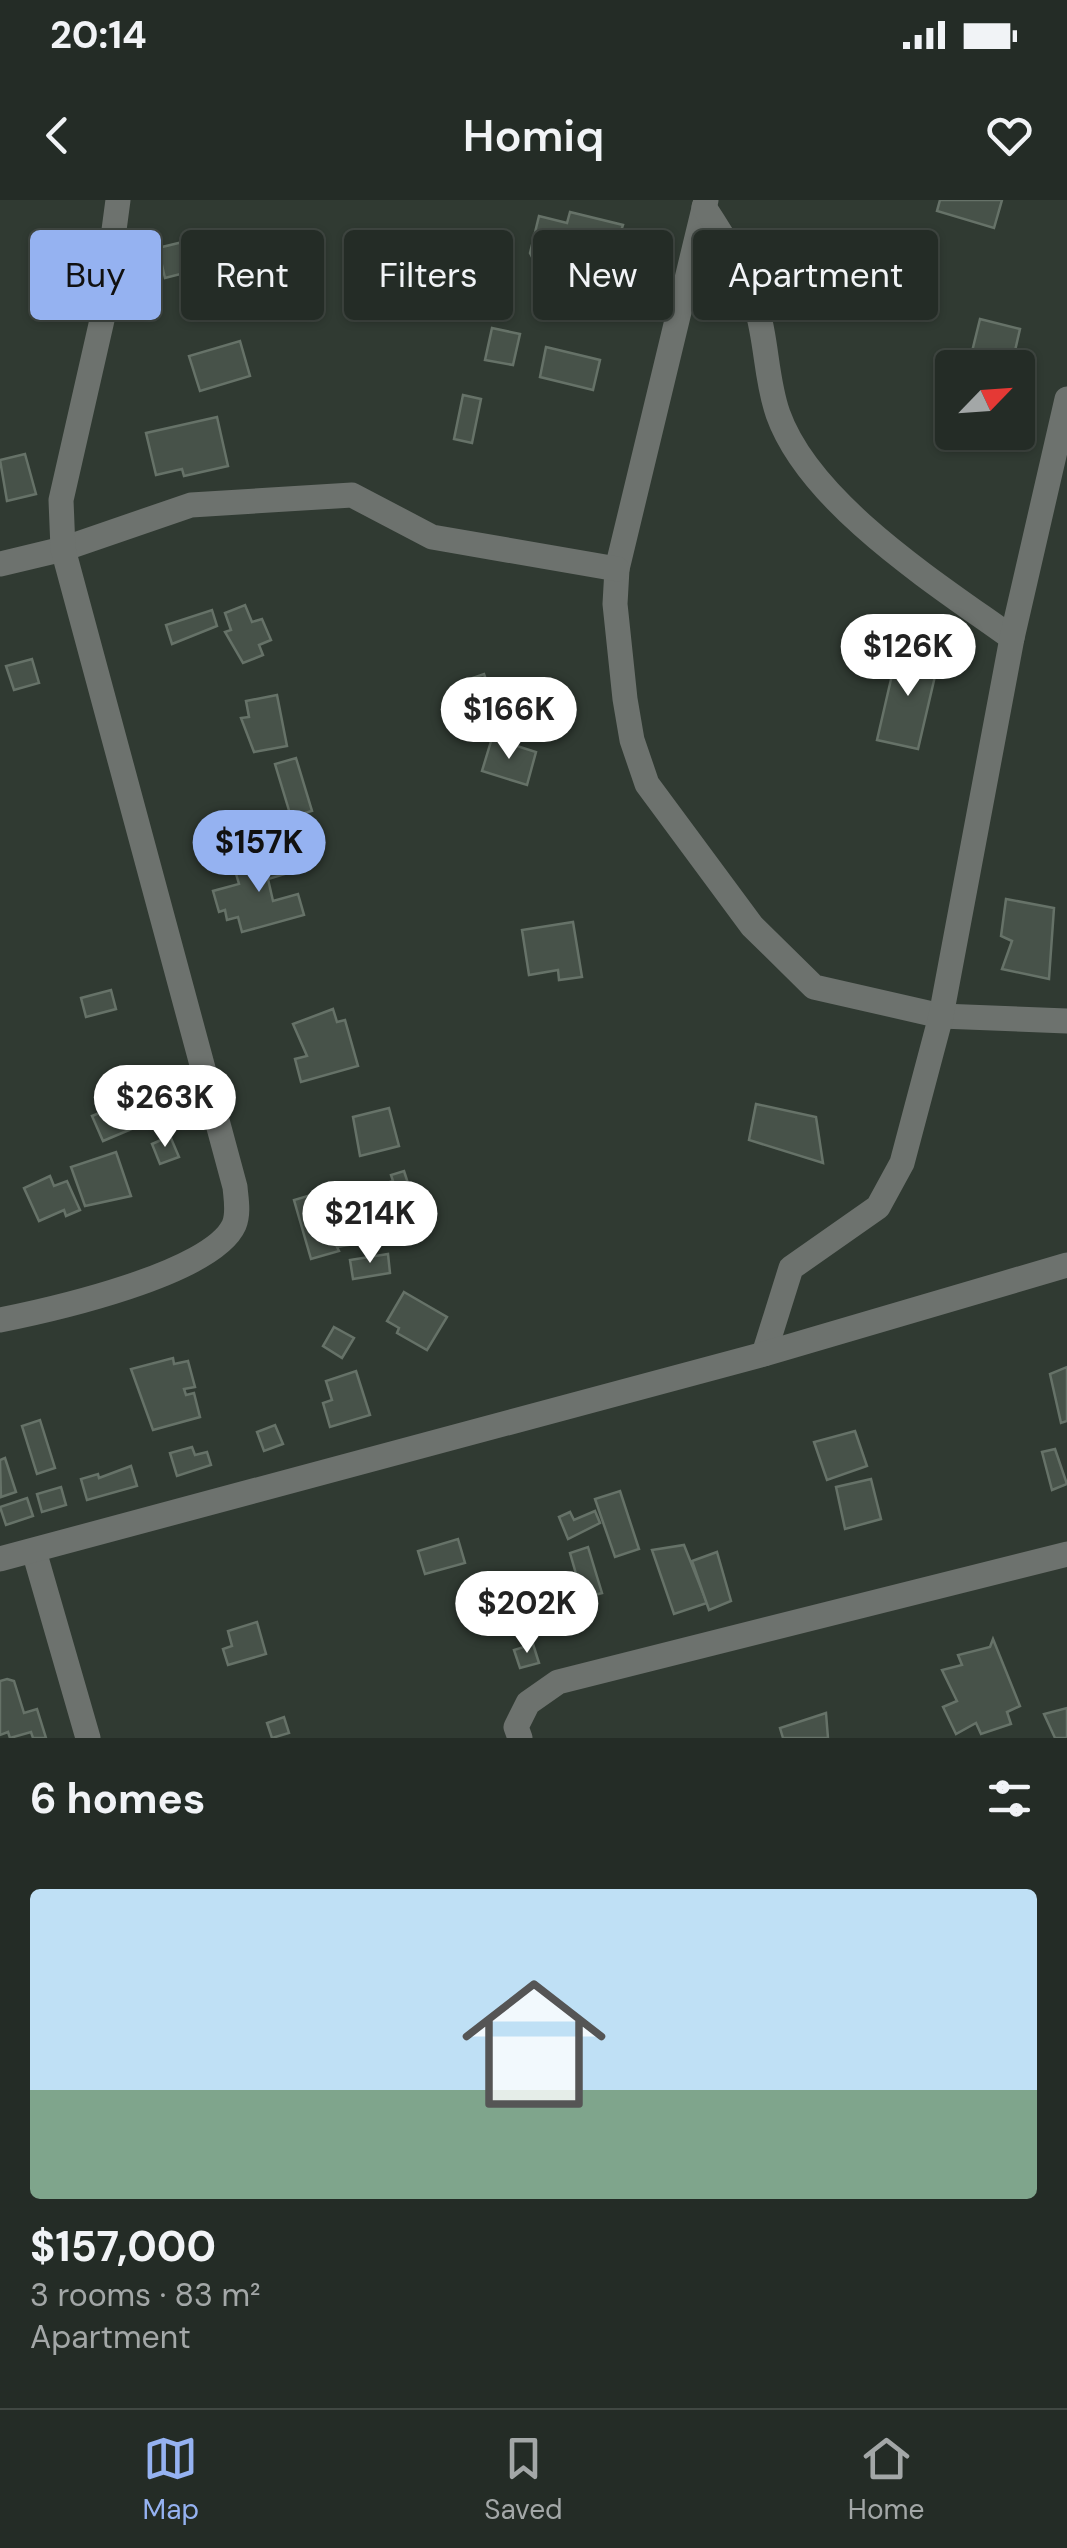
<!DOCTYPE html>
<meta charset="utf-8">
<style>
body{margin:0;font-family:"DM Sans",sans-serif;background:#2c342e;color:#f1f3f6;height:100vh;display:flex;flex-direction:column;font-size:38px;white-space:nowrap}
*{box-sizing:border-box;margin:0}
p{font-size:32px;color:#a3a7a7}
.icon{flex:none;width:55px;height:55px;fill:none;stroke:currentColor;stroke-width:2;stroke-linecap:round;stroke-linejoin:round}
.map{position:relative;height:1538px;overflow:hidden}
.panel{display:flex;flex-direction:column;background:#242c26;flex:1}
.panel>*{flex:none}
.banner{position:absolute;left:30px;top:30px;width:1008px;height:90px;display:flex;gap:20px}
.needle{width:65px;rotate:65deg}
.buttons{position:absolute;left:935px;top:150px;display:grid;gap:20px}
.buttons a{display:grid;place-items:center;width:100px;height:100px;border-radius:10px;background:#242c26;box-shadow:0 2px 8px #0004,0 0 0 2px #414843;font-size:50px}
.price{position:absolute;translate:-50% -85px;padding:0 22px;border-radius:35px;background:#fff;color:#222;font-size:32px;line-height:65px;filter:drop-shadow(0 2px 5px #0008)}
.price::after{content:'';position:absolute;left:50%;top:60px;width:30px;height:22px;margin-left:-15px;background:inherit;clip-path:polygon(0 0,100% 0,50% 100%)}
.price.current{background:#95b2f1;color:#111}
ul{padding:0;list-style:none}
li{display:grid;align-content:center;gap:20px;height:530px;padding:0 30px}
li span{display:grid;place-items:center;height:310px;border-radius:10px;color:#555}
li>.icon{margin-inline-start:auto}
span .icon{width:180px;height:180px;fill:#fffc;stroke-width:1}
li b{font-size:42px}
h2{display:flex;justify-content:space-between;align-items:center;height:120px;padding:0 30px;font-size:42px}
.tag{padding:0 35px;border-radius:10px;background:#242c26;box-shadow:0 2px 8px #0004,0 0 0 2px #414843;font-size:35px;line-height:90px}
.tag.current{background:#95b2f1;color:#111}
.status{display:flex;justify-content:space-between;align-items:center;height:70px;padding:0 50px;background:#242c26;direction:ltr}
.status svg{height:28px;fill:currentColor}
header{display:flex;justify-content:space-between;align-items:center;height:130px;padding:0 30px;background:#242c26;font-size:45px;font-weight:600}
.menu{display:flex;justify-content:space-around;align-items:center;height:140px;border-top:2px solid #414843;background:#242c26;font-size:28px;color:#a3a7a7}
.menu a{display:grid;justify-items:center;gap:5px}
.menu .current{color:#95b2f1}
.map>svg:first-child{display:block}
</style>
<div class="status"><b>20:14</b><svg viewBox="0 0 49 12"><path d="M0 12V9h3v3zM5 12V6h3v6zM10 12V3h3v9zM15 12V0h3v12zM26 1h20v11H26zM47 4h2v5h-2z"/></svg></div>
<header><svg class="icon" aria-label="back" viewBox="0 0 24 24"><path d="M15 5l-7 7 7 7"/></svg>Homiq<svg class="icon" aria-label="heart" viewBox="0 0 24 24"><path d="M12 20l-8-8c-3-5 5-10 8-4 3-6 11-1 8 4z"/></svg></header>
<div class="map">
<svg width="1067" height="1538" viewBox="0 0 1067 1538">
<rect width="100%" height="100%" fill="#303a32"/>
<!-- building -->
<g fill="#475249" stroke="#667268" stroke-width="2.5">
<path d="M 940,0 L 1002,0 L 994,28 L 937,11 Z"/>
<path d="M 570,12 L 623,25 L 621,31 L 626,32 L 618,64 L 611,62 L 606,82 L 573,74 L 574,69 L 533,59 L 530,53 L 539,16 L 567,23 Z"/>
<path d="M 232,30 L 239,59 L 165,78 L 158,48 Z"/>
<path d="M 251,40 L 279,44 L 273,92 L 244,88 Z"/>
<path d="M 616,70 L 637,77 L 630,100 L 609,94 Z"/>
<path d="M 237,85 L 241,105 L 203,113 L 199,94 Z"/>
<path d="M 980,119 L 1020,129 L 1011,168 L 968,168 Z"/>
<path d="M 492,128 L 520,134 L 513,165 L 485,160 Z"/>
<path d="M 240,141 L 250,176 L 200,191 L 189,156 Z"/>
<path d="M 546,147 L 600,160 L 593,190 L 540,177 Z"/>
<path d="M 463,195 L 481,199 L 472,243 L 454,239 Z"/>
<path d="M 217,217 L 228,266 L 184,276 L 182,269 L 156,275 L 146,233 Z"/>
<path d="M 25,254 L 36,294 L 7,301 L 0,260 Z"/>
<path d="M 245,405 L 252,422 L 262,419 L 271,440 L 259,445 L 263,455 L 243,463 L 225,432 L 231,430 L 225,413 Z"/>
<path d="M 212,410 L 217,426 L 172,444 L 166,425 Z"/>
<path d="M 898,449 L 939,459 L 918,549 L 877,540 Z"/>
<path d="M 32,459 L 39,483 L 14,490 L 6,466 Z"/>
<path d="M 484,474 L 493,500 L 473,507 L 464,481 Z"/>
<path d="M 277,495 L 287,546 L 254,552 L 241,518 L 249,517 L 246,501 Z"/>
<path d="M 492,538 L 536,552 L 527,585 L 482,571 Z"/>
<path d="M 296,558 L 312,611 L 291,617 L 275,564 Z"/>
<path d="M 290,652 L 295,671 L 268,679 L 273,701 L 298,694 L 304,715 L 242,732 L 238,717 L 227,720 L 225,710 L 219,712 L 213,691 L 239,684 L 234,667 Z"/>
<path d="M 1006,699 L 1054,708 L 1049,779 L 1002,769 L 1012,741 L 1001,736 Z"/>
<path d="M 573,722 L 582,777 L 559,780 L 558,770 L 529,775 L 522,730 Z"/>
<path d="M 111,790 L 116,809 L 86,817 L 81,798 Z"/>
<path d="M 333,809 L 337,822 L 345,820 L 358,866 L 301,882 L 295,859 L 307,856 L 293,824 Z"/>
<path d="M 138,897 L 148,922 L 103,941 L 92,916 Z"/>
<path d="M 756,904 L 816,917 L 823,963 L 749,940 Z"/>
<path d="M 389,908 L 399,946 L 360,956 L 353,917 Z"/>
<path d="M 170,936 L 179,957 L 160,964 L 152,944 Z"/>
<path d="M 116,952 L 131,996 L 85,1006 L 71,967 Z"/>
<path d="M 404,971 L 418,1014 L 389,1024 L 377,986 L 393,981 L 391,975 Z"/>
<path d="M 50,976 L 54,986 L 67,981 L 80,1010 L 66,1016 L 64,1010 L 39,1021 L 24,988 Z"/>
<path d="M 368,990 L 381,1039 L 337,1047 L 339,1051 L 311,1059 L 294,1000 L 321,992 L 331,1027 L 339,1025 L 335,1007 L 354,1002 L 352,995 Z"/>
<path d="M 388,1054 L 390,1073 L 353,1079 L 350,1060 Z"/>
<path d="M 404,1092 L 447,1117 L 427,1150 L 397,1133 L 399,1128 L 387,1121 Z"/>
<path d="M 334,1127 L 354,1138 L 342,1158 L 323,1146 Z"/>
<path d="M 173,1158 L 174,1164 L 188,1161 L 195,1187 L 184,1189 L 186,1195 L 194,1193 L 200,1217 L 153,1230 L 131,1169 Z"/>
<path d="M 1067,1167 L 1067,1221 L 1061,1223 L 1050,1174 Z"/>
<path d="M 356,1171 L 370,1215 L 330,1227 L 323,1203 L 332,1200 L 326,1181 Z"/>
<path d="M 40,1220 L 55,1268 L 37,1274 L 22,1226 Z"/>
<path d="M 275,1225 L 283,1244 L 264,1251 L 257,1232 Z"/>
<path d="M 855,1231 L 867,1266 L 827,1280 L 814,1242 Z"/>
<path d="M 192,1247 L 195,1255 L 207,1252 L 211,1265 L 177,1276 L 170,1253 Z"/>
<path d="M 1055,1249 L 1067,1284 L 1052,1290 L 1042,1252 Z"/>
<path d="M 5,1258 L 16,1292 L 1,1297 L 0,1260 Z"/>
<path d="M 131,1266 L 137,1286 L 87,1300 L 81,1279 L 98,1274 L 99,1278 Z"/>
<path d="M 871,1279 L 881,1319 L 845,1329 L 836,1287 Z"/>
<path d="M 61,1287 L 66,1305 L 42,1312 L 37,1294 Z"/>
<path d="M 620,1291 L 639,1349 L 615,1357 L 595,1299 Z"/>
<path d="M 27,1298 L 33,1316 L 6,1325 L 0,1307 Z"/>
<path d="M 595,1311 L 600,1323 L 568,1339 L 559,1317 L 570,1312 L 574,1320 Z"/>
<path d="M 458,1339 L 465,1363 L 425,1374 L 418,1351 Z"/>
<path d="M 684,1345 L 707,1403 L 674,1414 L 652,1350 Z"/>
<path d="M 588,1347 L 602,1393 L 583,1398 L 570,1353 Z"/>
<path d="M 717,1352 L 731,1401 L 709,1410 L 692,1361 Z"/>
<path d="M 257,1422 L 266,1454 L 228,1465 L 223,1449 L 232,1446 L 228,1431 Z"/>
<path d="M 993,1439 L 1020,1506 L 1007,1512 L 1011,1524 L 981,1534 L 976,1523 L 956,1534 L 943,1507 L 957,1501 L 942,1470 L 962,1465 L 958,1455 L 990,1447 Z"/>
<path d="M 533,1444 L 539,1463 L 520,1468 L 514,1450 Z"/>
<path d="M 7,1479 L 14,1481 L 24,1513 L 37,1509 L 46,1538 L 33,1538 L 31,1532 L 10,1538 L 8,1532 L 0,1535 L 0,1481 Z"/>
<path d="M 1067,1508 L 1067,1538 L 1055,1538 L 1044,1514 Z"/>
<path d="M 826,1513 L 828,1538 L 783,1538 L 780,1528 Z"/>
<path d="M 284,1517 L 289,1533 L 272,1538 L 267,1523 Z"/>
</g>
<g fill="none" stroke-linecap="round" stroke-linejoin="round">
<!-- minor -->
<g stroke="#6d726e" stroke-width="25">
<path d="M 706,0 L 617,369 L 615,404 L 625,499 L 632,540 L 647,584 L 752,726 L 814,787 L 941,816 L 1067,821"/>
<path d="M 704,7 C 725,39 746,73 757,109 C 767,143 766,180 778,214 C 810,304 937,384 1012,438"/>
<path d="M 0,364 L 63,349 L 191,305 L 352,295 L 432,337 L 617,369"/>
<path d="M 0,1120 C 50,1110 212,1074 234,1025 C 239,1013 236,999 235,987 L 63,349 L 61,300 L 102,120 L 118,0"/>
<path d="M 764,1154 L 791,1068 L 878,1007 L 902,963 L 941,816 L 1012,438 L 1067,199"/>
<path d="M 34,1351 L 88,1538"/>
<path d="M 0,1359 L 764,1154 L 1067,1065"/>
<path d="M 520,1538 L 516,1527 L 528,1503 L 558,1482 L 1067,1354"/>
</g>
</g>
</svg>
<div class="buttons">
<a><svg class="needle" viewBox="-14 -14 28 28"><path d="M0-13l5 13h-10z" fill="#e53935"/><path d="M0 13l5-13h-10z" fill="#a3a7a7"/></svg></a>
</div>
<b class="price" style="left:908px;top:499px">$126K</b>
<b class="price" style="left:509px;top:562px">$166K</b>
<b class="price current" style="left:259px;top:695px">$157K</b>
<b class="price" style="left:165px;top:950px">$263K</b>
<b class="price" style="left:370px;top:1066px">$214K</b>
<b class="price" style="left:527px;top:1456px">$202K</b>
<div class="banner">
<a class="tag current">Buy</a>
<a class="tag">Rent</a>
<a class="tag">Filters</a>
<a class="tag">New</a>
<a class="tag">Apartment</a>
</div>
</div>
<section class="panel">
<h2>6 homes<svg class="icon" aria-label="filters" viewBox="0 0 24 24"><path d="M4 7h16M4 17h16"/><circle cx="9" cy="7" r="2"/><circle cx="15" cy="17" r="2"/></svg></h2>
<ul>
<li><span style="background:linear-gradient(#bfe0f5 65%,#7fa58c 0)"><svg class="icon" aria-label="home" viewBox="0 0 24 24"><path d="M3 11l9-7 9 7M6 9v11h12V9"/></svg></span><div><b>$157,000</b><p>3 rooms · 83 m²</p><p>Apartment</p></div></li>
</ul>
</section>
<nav class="menu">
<a class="current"><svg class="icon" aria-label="map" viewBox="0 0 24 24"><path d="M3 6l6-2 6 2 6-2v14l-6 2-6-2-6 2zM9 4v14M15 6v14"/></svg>Map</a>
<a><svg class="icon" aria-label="saved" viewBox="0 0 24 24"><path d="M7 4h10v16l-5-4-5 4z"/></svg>Saved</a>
<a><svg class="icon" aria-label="home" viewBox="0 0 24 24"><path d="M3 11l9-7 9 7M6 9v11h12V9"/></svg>Home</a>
</nav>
